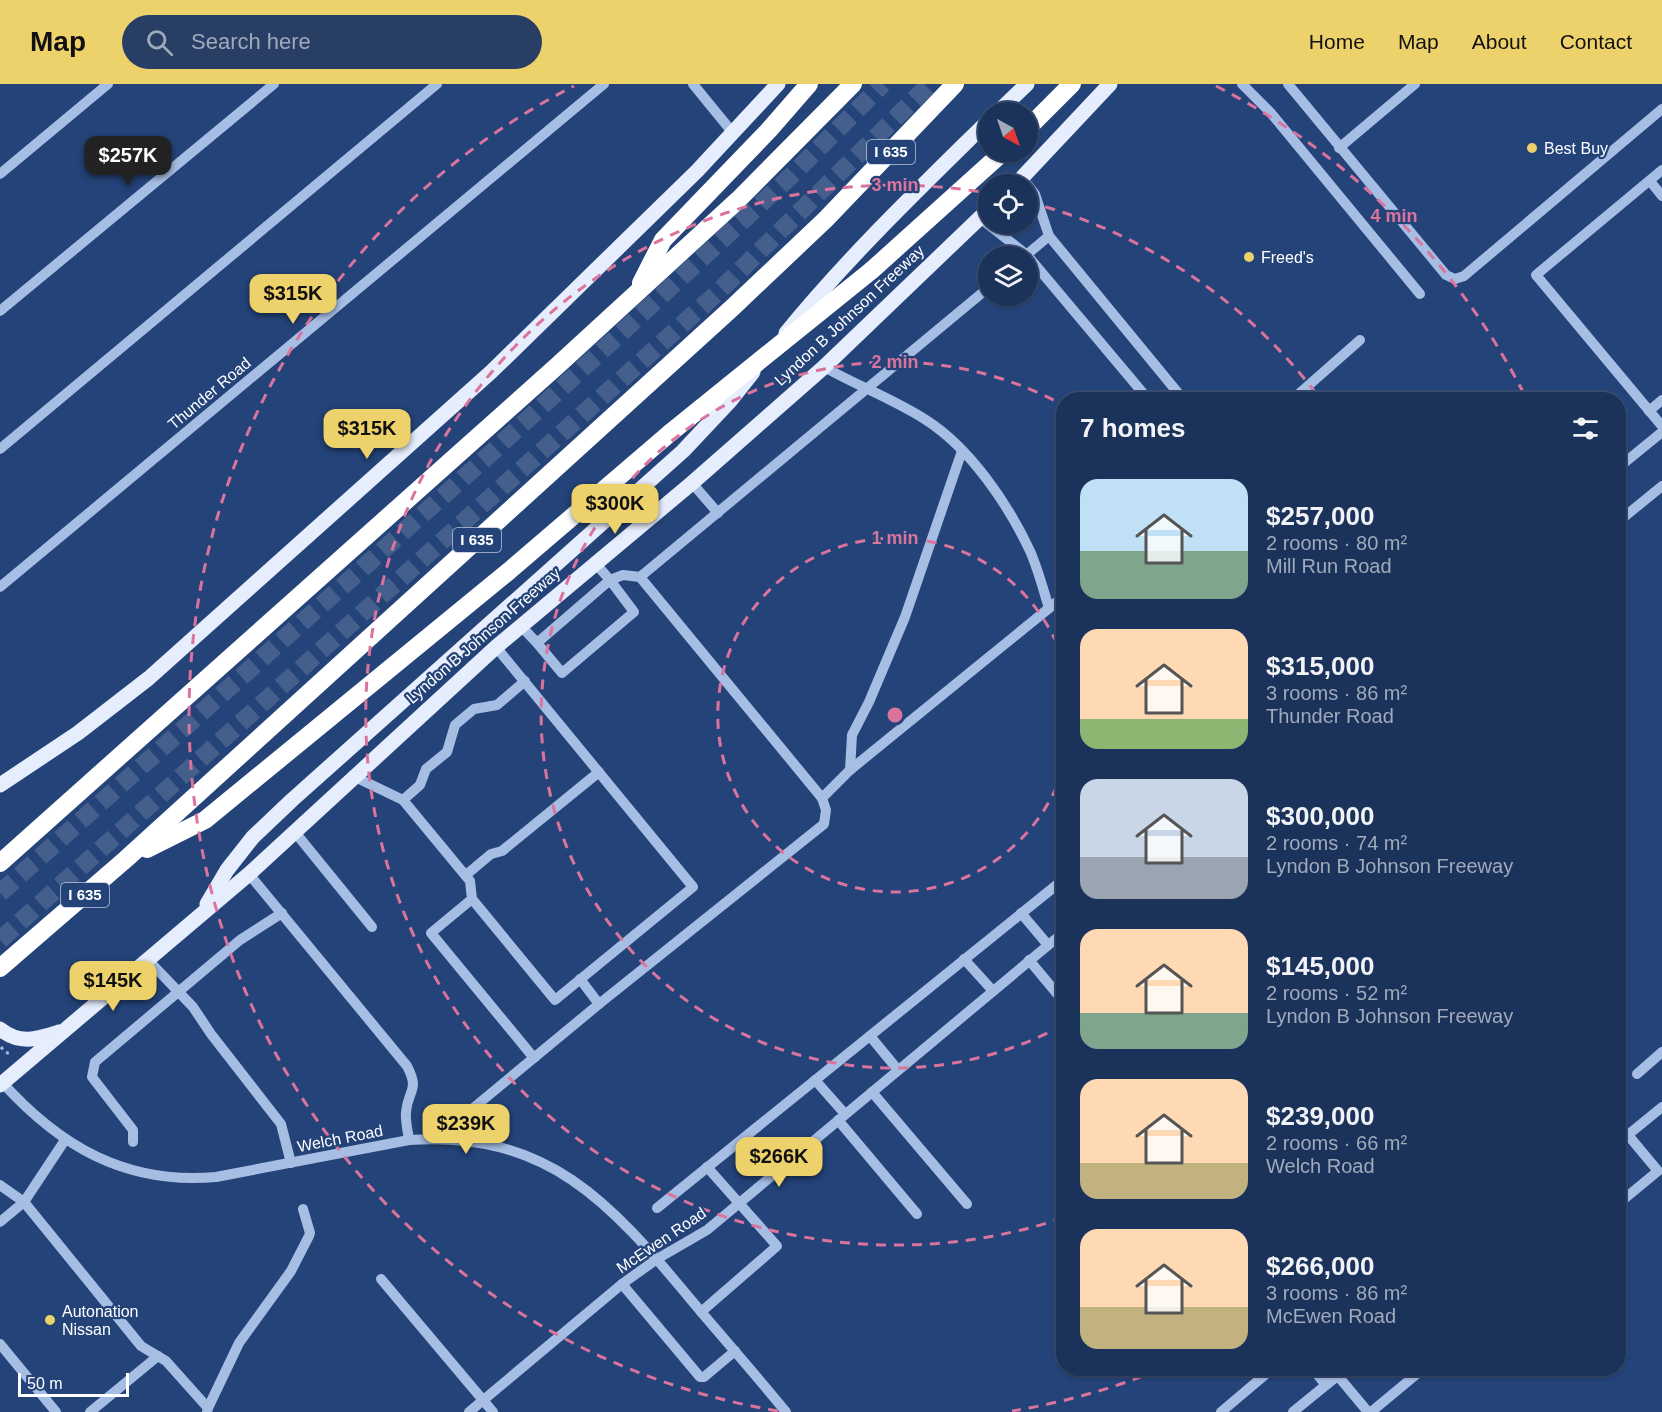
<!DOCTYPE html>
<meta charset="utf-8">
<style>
body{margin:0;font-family:Helvetica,sans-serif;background:#283e64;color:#f1f3f6;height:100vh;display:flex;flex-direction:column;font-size:22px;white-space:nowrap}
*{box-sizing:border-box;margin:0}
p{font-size:20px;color:#a0aabb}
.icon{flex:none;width:33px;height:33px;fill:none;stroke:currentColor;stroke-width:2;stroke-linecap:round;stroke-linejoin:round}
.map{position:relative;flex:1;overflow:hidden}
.drawer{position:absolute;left:1056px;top:308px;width:570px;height:984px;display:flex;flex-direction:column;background:#1b325b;border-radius:24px;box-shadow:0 2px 4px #0004,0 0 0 2px #394d71}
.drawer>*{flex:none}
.needle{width:39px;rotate:140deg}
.fabs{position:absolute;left:978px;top:18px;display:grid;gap:12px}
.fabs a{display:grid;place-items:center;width:60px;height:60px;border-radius:50%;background:#1b325b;box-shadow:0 2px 4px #0004,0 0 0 2px #394d71;font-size:30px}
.scale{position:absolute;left:18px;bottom:15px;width:111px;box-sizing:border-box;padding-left:6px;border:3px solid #fff;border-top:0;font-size:16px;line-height:21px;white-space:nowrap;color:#fff;-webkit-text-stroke:4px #244379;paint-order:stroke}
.price{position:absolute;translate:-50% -51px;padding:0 14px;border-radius:12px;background:#edd16b;color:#111;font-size:20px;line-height:39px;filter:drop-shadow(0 2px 3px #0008)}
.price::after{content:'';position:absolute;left:50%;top:36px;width:18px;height:14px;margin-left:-9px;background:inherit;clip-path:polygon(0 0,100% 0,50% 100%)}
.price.current{background:#222;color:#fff}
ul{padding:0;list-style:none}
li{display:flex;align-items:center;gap:18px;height:150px;padding:0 24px}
li span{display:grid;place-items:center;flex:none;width:168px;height:120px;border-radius:18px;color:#555}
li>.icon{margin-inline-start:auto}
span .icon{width:72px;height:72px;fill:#fffc;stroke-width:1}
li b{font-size:26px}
h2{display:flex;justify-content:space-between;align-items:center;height:72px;padding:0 24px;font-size:26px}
header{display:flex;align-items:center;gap:36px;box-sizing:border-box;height:84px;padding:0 30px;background:#edd16b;color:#111}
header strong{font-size:28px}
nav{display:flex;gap:33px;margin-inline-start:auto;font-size:21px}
.search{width:420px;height:54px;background:#283e64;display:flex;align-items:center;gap:15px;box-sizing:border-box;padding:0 21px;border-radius:33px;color:#a0aabb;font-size:22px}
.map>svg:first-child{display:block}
</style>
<header>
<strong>Map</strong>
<div class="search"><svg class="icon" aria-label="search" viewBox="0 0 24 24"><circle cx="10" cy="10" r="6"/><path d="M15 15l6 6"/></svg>Search here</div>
<nav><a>Home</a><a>Map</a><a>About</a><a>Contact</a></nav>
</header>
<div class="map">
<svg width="1662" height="1328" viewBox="0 0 1662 1328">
<rect width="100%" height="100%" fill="#244379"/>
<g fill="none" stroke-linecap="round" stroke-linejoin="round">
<!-- highway-tunnel -->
<g stroke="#455f8d" stroke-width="18" stroke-dasharray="18 9" stroke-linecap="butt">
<path d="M 0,809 L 490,370 L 792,91 L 883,0"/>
<path d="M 0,856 L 716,210 L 930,0"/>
</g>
<!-- path -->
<path stroke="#a7bee4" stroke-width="3" stroke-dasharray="3 4.5" stroke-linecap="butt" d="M 1,963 L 5,968 L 13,971"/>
<!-- minor -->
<g stroke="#a7bee4" stroke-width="10">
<path d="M 693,0 L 733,49"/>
<path d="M 1242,0 L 1270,28 L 1420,210"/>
<path d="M 1288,0 L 1446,191 L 1455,195 L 1464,192 L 1662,25"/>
<path d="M 1339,64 L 1415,0"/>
<path d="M 1662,86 L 1536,191 L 1662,342"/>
<path d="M 0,90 L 108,0"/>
<path d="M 1650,97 L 1662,112"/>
<path d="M 1028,101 L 1035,110 L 1049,152 L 1183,315"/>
<path d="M 980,134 L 1027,171 L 1148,315"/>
<path d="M 1025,172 L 1049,152"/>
<path d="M 0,227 L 274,0"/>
<path d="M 824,283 C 856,301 895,316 926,336 C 970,364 1008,420 1030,467 C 1038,485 1043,505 1049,524"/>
<path d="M 1293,315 L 1360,256"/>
<path d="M 1649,327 L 1662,316"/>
<path d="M 0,365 L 437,0"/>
<path d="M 1618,384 L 1662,348"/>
<path d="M 692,399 L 718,429"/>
<path d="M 1618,438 L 1662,402"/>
<path d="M 596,480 L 610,496 L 623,491 L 640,493 L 988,204"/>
<path d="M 640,493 L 822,714"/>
<path d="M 0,503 L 604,0"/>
<path d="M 521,542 L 537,559 L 610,496 L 634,528 L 562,589 L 537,559"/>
<path d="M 850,686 L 852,651 L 869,618 L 905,533 L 962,367"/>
<path d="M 353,692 L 403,716 L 470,797 L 472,815 L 431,849 L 534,974"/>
<path d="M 403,716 L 420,701 L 426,685 L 447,668 L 455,641 L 474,625 L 497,621 L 525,597"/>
<path d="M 294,747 L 372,843"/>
<path d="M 249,790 L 407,982 C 420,1007 408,1005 406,1028 C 405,1037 408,1047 409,1056"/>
<path d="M 466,791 L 491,770 L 502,767 L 599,688"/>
<path d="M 472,815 L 555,916 L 693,803 L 496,563"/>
<path d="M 1021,829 L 1048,861"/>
<path d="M 964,875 L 993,907"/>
<path d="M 148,876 L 193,923 L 211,950 L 281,1040 L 291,1079"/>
<path d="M 1029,876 L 1064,918"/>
<path d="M 580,895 L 599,920"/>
<path d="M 870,952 L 898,986"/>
<path d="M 1637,990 L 1662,968"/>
<path d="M 0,996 C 59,1062 125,1101 216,1093 L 409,1056 C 548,1047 610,1118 692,1217 C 723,1254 755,1290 786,1328"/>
<path d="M 815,996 L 845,1030"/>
<path d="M 872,1008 L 967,1120"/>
<path d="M 838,1036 L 917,1130"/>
<path d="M 457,1056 L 460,1035 L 599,920 L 824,740 L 826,726 L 822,714 L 850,686 L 1064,512"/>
<path d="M 133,1058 L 133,1046 L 92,993 L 95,978 L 240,856 L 282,829"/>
<path d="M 1618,1059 L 1662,1023"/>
<path d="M 0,1101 L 24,1118 L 141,1262 L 166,1277 L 208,1324 L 207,1328"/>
<path d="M 1618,1120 L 1658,1087 L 1628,1051"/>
<path d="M 657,1124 L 1064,795"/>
<path d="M 0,1138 L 24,1118 L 65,1056"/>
<path d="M 381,1195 L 493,1328"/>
<path d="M 622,1200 L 700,1293 L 704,1293 L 735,1267"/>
<path d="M 701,1228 L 777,1162 L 707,1083"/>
<path d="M 0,1260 L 56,1328"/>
<path d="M 1312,1284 L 1326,1301"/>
<path d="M 1338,1292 L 1368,1328"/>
<path d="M 208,1324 L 239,1259 L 291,1187 L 309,1152 L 310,1149 L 303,1125"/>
<path d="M 90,1328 L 158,1272"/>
<path d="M 469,1328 L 622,1200 L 657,1175 L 707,1146 L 1064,848"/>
<path d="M 1221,1328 L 1273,1284"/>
<path d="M 1293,1328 L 1347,1284"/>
<path d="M 1371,1328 L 1424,1284"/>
</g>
<!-- major -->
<g stroke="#e6edfc" stroke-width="15">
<path d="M 998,28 L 1027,0"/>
<path d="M 1016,100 L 1110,0"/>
<path d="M 786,249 C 848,173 918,106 988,37"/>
<path d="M 0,701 L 78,649 L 149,594 L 491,288 L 697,87 L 778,0"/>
<path d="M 207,820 L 227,786 L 253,753 L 292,716 L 683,367 L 730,317 L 753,288"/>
<path d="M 0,945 C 20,961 37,955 59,948"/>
<path d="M 0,1001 L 249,790 L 496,563 L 692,399 L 824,283 L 988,126"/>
</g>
<!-- highway -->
<g stroke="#fff" stroke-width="18">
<path d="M 1028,44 L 1072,0"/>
<path d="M 872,186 L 1003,68"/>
<path d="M 641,199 L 663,156 L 769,46 L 809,0"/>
<path d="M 147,765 L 205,736 L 509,487 L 670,349"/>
<path d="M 0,779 L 557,282 L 738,116 L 853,0"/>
<path d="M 0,884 L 126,775 L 732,224 L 826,135 L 955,0"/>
</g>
<!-- highway-bridge -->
<path stroke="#fff" stroke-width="18" d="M 670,349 L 872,186"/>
</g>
<!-- distance rings -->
<g fill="none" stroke="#da749d" stroke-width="3" stroke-dasharray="10 8">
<path d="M1063 686A177 177 0 1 1 1063 576"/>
<path d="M1063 941A353 353 0 1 1 1063 321"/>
<path d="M1063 1134A530 530 0 1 1 987 109M1028 118A530 530 0 0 1 1318 312"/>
<path d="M1159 1286A706 706 0 0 1 1012 1327M778 1327A706 706 0 0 1 574 2M1216 2A706 706 0 0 1 1524 310"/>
</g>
<!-- markers -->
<g fill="#edd16b" stroke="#244379" stroke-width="2">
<circle cx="1532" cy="64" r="6"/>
<circle cx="1249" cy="173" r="6"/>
<circle cx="50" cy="1236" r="6"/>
</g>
<g text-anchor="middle" stroke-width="4.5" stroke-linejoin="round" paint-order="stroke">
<!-- shield labels -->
<g fill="#244379" stroke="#bdc7d7" stroke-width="1.5">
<rect x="867" y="56" width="48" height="24" rx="4.5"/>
<rect x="453" y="444" width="48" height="24" rx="4.5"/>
<rect x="61" y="799" width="48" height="24" rx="4.5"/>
</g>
<g font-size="15" font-weight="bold" fill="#fff">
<text x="891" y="73">I 635</text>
<text x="477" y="461">I 635</text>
<text x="85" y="816">I 635</text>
</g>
<!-- poi labels -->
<g font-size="16" fill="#fff" stroke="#244379" text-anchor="start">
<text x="1544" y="70">Best Buy</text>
<text x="1261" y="179">Freed's</text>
<text x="62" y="1233">Autonation<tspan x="62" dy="18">Nissan</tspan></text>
</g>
<!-- street labels -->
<g font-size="16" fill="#fff" stroke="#244379">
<text transform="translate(849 231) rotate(-43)" y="6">Lyndon B Johnson Freeway</text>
<text transform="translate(209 309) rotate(-40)" y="6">Thunder Road</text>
<text transform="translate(483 551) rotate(-41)" y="6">Lyndon B Johnson Freeway</text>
<text transform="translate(340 1054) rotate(-11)" y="6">Welch Road</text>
<text transform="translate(661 1156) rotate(-34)" y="6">McEwen Road</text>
</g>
</g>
<circle cx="895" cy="631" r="9" fill="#da749d" stroke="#244379" stroke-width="3"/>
<g font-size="18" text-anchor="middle" font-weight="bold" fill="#da749d" stroke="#244379" stroke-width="4.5" stroke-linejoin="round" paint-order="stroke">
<text x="895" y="107">3 min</text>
<text x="1394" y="138">4 min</text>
<text x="895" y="284">2 min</text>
<text x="895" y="460">1 min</text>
</g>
</svg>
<div class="fabs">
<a><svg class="needle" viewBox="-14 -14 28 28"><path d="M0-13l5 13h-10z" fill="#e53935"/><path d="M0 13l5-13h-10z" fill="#a0aabb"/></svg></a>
<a><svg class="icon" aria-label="locate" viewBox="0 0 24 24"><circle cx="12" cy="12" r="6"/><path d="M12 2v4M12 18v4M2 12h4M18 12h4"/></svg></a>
<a><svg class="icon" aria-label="layers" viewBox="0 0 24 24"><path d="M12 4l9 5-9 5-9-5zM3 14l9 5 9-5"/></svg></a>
</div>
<div class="scale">50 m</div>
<b class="price current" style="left:128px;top:103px">$257K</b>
<b class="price" style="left:293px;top:241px">$315K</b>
<b class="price" style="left:367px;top:376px">$315K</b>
<b class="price" style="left:615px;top:451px">$300K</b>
<b class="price" style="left:113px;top:928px">$145K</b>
<b class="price" style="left:466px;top:1071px">$239K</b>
<b class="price" style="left:779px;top:1104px">$266K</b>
<section class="drawer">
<h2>7 homes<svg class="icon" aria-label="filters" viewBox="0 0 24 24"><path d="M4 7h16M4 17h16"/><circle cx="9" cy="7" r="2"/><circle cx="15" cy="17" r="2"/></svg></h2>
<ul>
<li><span style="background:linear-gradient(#bfe0f5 60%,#7fa58c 0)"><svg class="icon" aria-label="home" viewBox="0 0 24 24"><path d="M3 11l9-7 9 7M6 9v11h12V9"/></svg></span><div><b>$257,000</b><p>2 rooms · 80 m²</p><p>Mill Run Road</p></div></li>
<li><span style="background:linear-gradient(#ffd9b3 75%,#8fb573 0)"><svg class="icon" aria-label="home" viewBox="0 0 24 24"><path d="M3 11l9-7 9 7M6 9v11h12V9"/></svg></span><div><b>$315,000</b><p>3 rooms · 86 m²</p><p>Thunder Road</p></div></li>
<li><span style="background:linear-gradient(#c9d6e8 65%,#9aa5b1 0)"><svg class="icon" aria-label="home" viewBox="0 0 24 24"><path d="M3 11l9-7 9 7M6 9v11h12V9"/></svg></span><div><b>$300,000</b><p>2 rooms · 74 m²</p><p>Lyndon B Johnson Freeway</p></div></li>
<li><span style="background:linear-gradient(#ffd9b3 70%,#7fa58c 0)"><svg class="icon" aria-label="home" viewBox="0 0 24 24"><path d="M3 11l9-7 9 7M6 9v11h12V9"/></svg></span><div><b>$145,000</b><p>2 rooms · 52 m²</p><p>Lyndon B Johnson Freeway</p></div></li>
<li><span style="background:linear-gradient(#ffd9b3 70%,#c2b280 0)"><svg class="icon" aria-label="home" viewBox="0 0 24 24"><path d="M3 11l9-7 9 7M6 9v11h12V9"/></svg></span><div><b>$239,000</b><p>2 rooms · 66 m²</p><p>Welch Road</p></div></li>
<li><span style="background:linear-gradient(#ffd9b3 65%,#c2b280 0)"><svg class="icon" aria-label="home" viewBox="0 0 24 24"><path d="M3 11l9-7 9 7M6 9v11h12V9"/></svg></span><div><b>$266,000</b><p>3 rooms · 86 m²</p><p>McEwen Road</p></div></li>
</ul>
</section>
</div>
